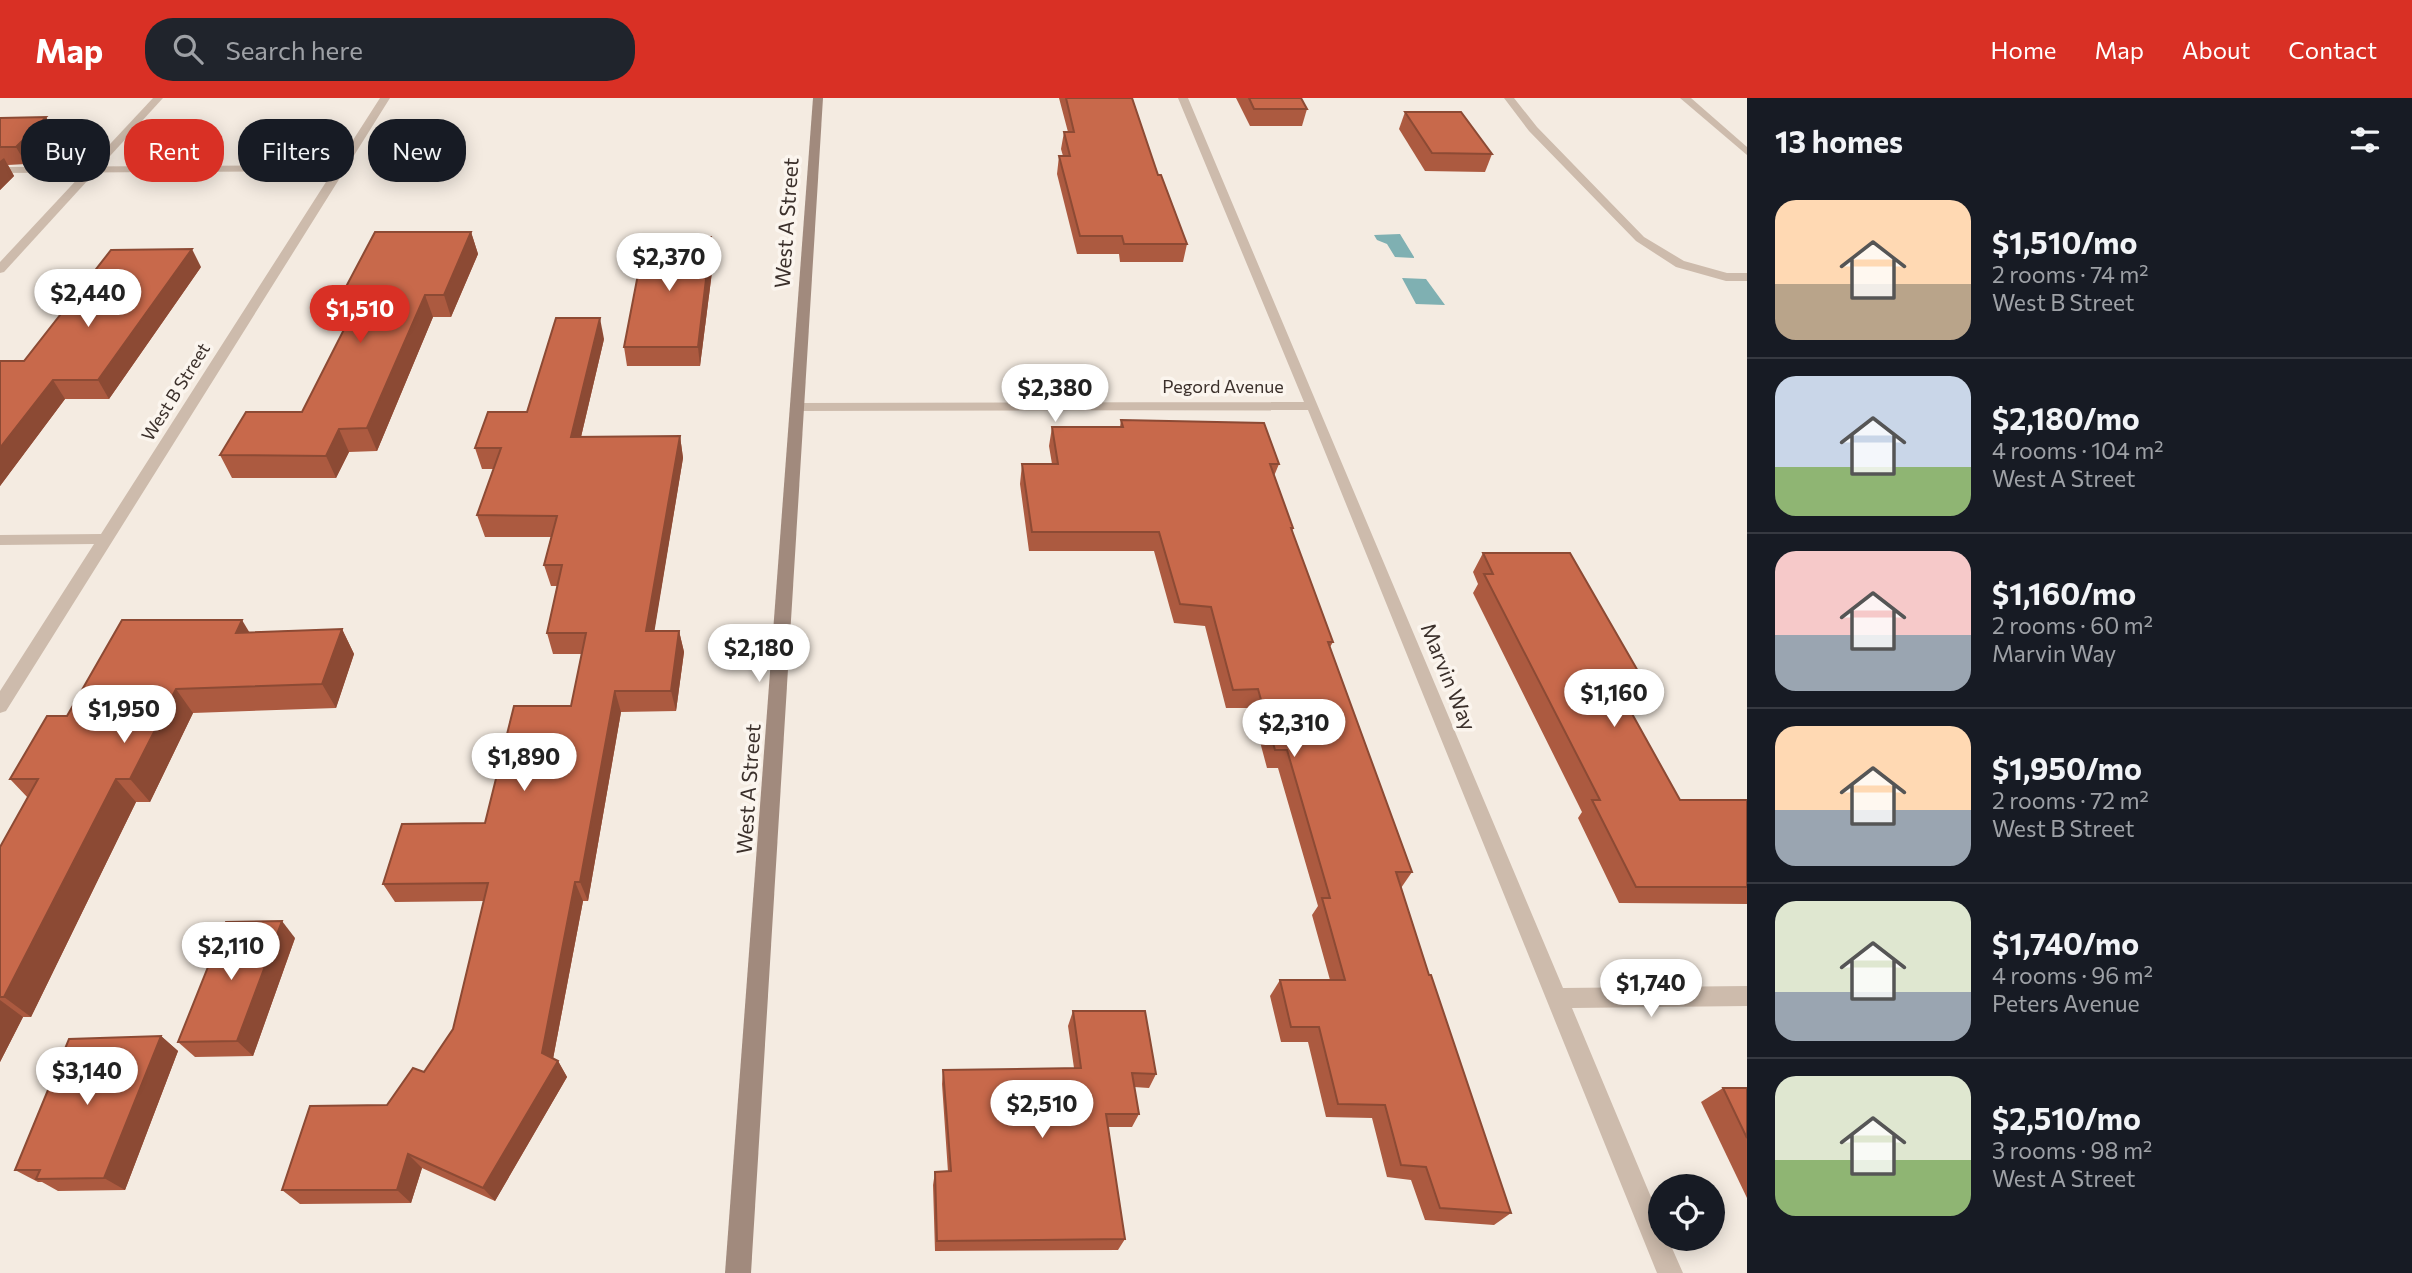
<!DOCTYPE html>
<meta charset="utf-8">
<style>
body{margin:0;font-family:Commissioner,sans-serif;background:#20242c;color:#f1f3f6;height:100vh;display:flex;flex-direction:column;font-size:26px;white-space:nowrap}
*{box-sizing:border-box;margin:0}
p{font-size:23px;color:#9ea1a6}
.icon{flex:none;width:38px;height:38px;fill:none;stroke:currentColor;stroke-width:2;stroke-linecap:round;stroke-linejoin:round}
.map{position:relative;flex:1;overflow:hidden}
.sheet{display:flex;flex-direction:column;background:#171b24;width:665px}
.sheet>*{flex:none}
.guide{position:absolute;left:21px;top:21px;width:665px;height:63px;display:flex;gap:14px}
.fabs{position:absolute;left:1648px;top:1076px;display:grid;gap:14px}
.fabs a{display:grid;place-items:center;width:77px;height:77px;border-radius:50%;background:#171b24;box-shadow:0 4px 18px #0003;font-size:35px}
.price{position:absolute;translate:-50% -60px;padding:0 16px;border-radius:24px;background:#fff;color:#222;font-size:23px;line-height:46px;filter:drop-shadow(0 2px 4px #0008)}
.price::after{content:'';position:absolute;left:50%;top:42px;width:21px;height:16px;margin-left:-10px;background:inherit;clip-path:polygon(0 0,100% 0,50% 100%)}
.price.on{background:#d93025;color:#fff}
ul{padding:0;list-style:none}
li{display:flex;align-items:center;gap:21px;height:175px;padding:0 28px}
li+li{border-top:2px solid #363941}
li span{display:grid;place-items:center;flex:none;width:196px;height:140px;border-radius:21px;color:#555}
li>.icon{margin-inline-start:auto}
span .icon{width:84px;height:84px;fill:#fffc;stroke-width:1}
li b{font-size:30px}
h2{display:flex;justify-content:space-between;align-items:center;height:84px;padding:0 28px;font-size:30px}
.chip{padding:0 24px;border-radius:28px;background:#171b24;box-shadow:0 4px 18px #0003;font-size:24px;line-height:63px}
.chip.on{background:#d93025;color:#fff}
header{display:flex;align-items:center;gap:42px;box-sizing:border-box;height:98px;padding:0 35px;background:#d93025;color:#fff}
header strong{font-size:33px}
nav{display:flex;gap:38px;margin-inline-start:auto;font-size:24px}
.search{width:490px;height:63px;background:#20242c;display:flex;align-items:center;gap:18px;box-sizing:border-box;padding:0 24px;border-radius:28px;color:#9ea1a6;font-size:26px}
main{display:flex;flex:1;min-height:0}
.map>svg:first-child{display:block}
</style>
<header>
<strong>Map</strong>
<div class="search"><svg class="icon" aria-label="search" viewBox="0 0 24 24"><circle cx="10" cy="10" r="6"/><path d="M15 15l6 6"/></svg>Search here</div>
<nav><a>Home</a><a>Map</a><a>About</a><a>Contact</a></nav>
</header>
<main>
<div class="map">
<svg width="1747" height="1175" viewBox="0 0 1747 1175">
<rect width="100%" height="100%" fill="#f4ebe1"/>
<!-- water -->
<g fill="#7fb0b2">
<path d="M 1400,136 L 1414,159 L 1414,160 L 1395,159 L 1387,146 L 1377,142 L 1374,137 Z"/>
<path d="M 1402,180 L 1426,181 L 1445,207 L 1416,206 Z"/>
</g>
<g fill="none" stroke-linecap="round" stroke-linejoin="round">
<!-- lane -->
<g fill="#cdbbac" fill-rule="evenodd">
<path d="M 153,0 L 163,0 L 4,174 L 0,175 L 0,164 Z"/>
<path d="M 1504,0 L 1514,0 L 1537,29 L 1644,139 L 1684,163 L 1727,175 L 1747,175 L 1747,183 L 1726,183 L 1676,169 L 1636,143 L 1529,33 Z"/>
<path d="M 1680,0 L 1691,0 L 1747,49 L 1747,57 Z"/>
</g>
<!-- street -->
<g fill="#cdbbac" fill-rule="evenodd">
<path d="M 380,0 L 390,0 L 6,613 L 0,615 L 0,593 L 94,446 L 0,447 L 0,437 L 101,436 L 333,73 L 0,75 L 0,69 L 337,67 Z"/>
<path d="M 1178,0 L 1188,0 L 1563,890 L 1747,888 L 1747,908 L 1572,910 L 1661,1123 L 1661,1141 L 1668,1141 L 1683,1175 L 1657,1175 L 1308,312 L 798,313 L 791,309 L 798,305 L 1304,304 Z"/>
</g>
<!-- secondary -->
<path fill="#a18a7d" fill-rule="evenodd" d="M 813,0 L 823,0 L 751,1175 L 725,1175 Z"/>
</g>
<!-- wall -->
<g fill="#ac5a40">
<path d="M 1059,0 L 1132,0 L 1158,77 L 1187,146 L 1183,164 L 1120,164 L 1119,156 L 1077,156 L 1057,76 L 1059,58 L 1063,58 L 1061,51 L 1064,34 L 1068,34 Z"/>
<path d="M 1236,0 L 1301,0 L 1307,11 L 1302,28 L 1250,28 Z"/>
<path d="M 1405,14 L 1492,56 L 1485,74 L 1425,73 L 1399,31 Z"/>
<path d="M 46,19 L 55,37 L 26,66 L 8,67 L 14,78 L 0,92 L 0,20 Z"/>
<path d="M 471,134 L 478,156 L 451,219 L 433,219 L 377,353 L 349,354 L 336,380 L 232,380 L 220,357 L 302,314 L 348,224 L 339,202 Z"/>
<path d="M 711,139 L 714,158 L 700,268 L 627,268 L 624,249 Z"/>
<path d="M 201,169 L 109,301 L 65,301 L 0,388 L 0,263 L 24,263 Z"/>
<path d="M 604,241 L 581,339 L 680,338 L 683,360 L 654,533 L 679,533 L 684,554 L 676,613 L 621,614 L 588,803 L 583,803 L 553,961 L 558,963 L 567,979 L 495,1103 L 422,1070 L 411,1105 L 300,1106 L 282,1092 L 387,1007 L 424,974 L 453,931 L 484,803 L 395,804 L 383,786 L 485,725 L 571,608 L 582,556 L 553,556 L 547,535 L 557,488 L 551,488 L 544,467 L 551,439 L 485,439 L 477,417 L 494,371 L 482,371 L 475,350 L 527,314 Z"/>
<path d="M 1121,322 L 1279,366 L 1274,378 L 1293,430 L 1292,434 L 1333,544 L 1330,549 L 1412,774 L 1401,790 L 1429,877 L 1511,1115 L 1494,1127 L 1425,1122 L 1411,1082 L 1387,1079 L 1372,1020 L 1326,1019 L 1308,944 L 1281,944 L 1270,898 L 1280,882 L 1330,882 L 1312,817 L 1318,808 L 1278,670 L 1267,670 L 1251,610 L 1226,610 L 1205,528 L 1174,525 L 1154,453 L 1029,453 L 1020,386 L 1022,366 L 1052,366 L 1049,348 L 1052,329 L 1120,329 Z"/>
<path d="M 1483,455 L 1646,587 L 1632,605 L 1626,605 L 1680,702 L 1747,702 L 1747,806 L 1619,805 L 1578,720 L 1582,714 L 1473,495 L 1478,486 L 1473,474 Z"/>
<path d="M 342,531 L 354,556 L 336,610 L 193,615 L 150,704 L 136,704 L 31,919 L 23,919 L 0,964 L 0,749 L 28,700 L 10,681 L 67,618 L 250,534 Z"/>
<path d="M 295,840 L 253,958 L 195,959 L 178,944 Z"/>
<path d="M 1073,913 L 1156,976 L 1149,990 L 1134,989 L 1139,1016 L 1132,1029 L 1108,1029 L 1125,1141 L 1118,1152 L 935,1153 L 933,1087 L 935,1074 L 948,1074 L 942,986 L 943,972 L 1074,970 L 1068,928 Z"/>
<path d="M 161,938 L 178,953 L 125,1092 L 58,1093 L 42,1084 L 38,1084 L 15,1072 Z"/>
<path d="M 1723,990 L 1747,990 L 1747,1100 L 1701,1004 Z"/>
</g>
<!-- shaded-wall -->
<g fill="#8c4a34">
<path d="M 46,19 L 55,37 L 26,66 L 16,49 Z"/>
<path d="M 4,60 L 14,78 L 0,92 L 0,63 Z"/>
<path d="M 471,134 L 478,156 L 451,219 L 444,197 Z"/>
<path d="M 711,139 L 714,158 L 700,268 L 698,249 Z"/>
<path d="M 192,151 L 201,169 L 109,301 L 98,282 Z"/>
<path d="M 425,197 L 433,219 L 377,353 L 367,330 Z"/>
<path d="M 600,220 L 604,241 L 576,360 L 571,339 Z"/>
<path d="M 53,282 L 65,301 L 0,388 L 0,350 Z"/>
<path d="M 339,331 L 349,354 L 336,380 L 326,358 Z"/>
<path d="M 680,338 L 683,360 L 651,554 L 646,533 Z"/>
<path d="M 242,522 L 257,547 L 236,535 Z"/>
<path d="M 342,531 L 354,556 L 336,610 L 322,586 Z"/>
<path d="M 679,533 L 684,554 L 676,613 L 671,593 Z"/>
<path d="M 176,591 L 193,615 L 150,704 L 130,681 Z"/>
<path d="M 615,593 L 621,614 L 588,803 L 580,784 Z"/>
<path d="M 116,681 L 136,704 L 31,919 L 4,899 Z"/>
<path d="M 575,784 L 583,803 L 551,971 L 542,955 Z"/>
<path d="M 282,823 L 295,840 L 253,958 L 237,943 Z"/>
<path d="M 0,902 L 23,919 L 0,964 Z"/>
<path d="M 161,938 L 178,953 L 125,1092 L 104,1080 Z"/>
<path d="M 558,963 L 567,979 L 495,1103 L 483,1090 Z"/>
<path d="M 408,1056 L 422,1070 L 411,1105 L 397,1092 Z"/>
</g>
<!-- building -->
<g fill="#c8694b" stroke="#8c4a34" stroke-width="2">
<path d="M 1066,0 L 1132,0 L 1158,77 L 1161,77 L 1187,146 L 1124,146 L 1122,138 L 1080,138 L 1059,58 L 1070,58 L 1064,34 L 1074,34 Z"/>
<path d="M 1249,0 L 1301,0 L 1307,11 L 1254,11 Z"/>
<path d="M 1405,14 L 1461,14 L 1492,56 L 1432,55 Z"/>
<path d="M 46,19 L 16,49 L 0,49 L 0,20 Z"/>
<path d="M 375,134 L 471,134 L 444,197 L 425,197 L 367,330 L 339,331 L 326,358 L 220,357 L 246,314 L 302,314 L 359,202 L 339,202 Z"/>
<path d="M 711,139 L 698,249 L 624,249 L 645,140 Z"/>
<path d="M 192,151 L 98,282 L 53,282 L 0,350 L 0,263 L 24,263 L 111,152 Z"/>
<path d="M 556,220 L 600,220 L 571,339 L 680,338 L 646,533 L 679,533 L 671,593 L 615,593 L 580,784 L 575,784 L 542,955 L 558,963 L 483,1090 L 408,1056 L 397,1092 L 282,1092 L 310,1008 L 387,1007 L 413,970 L 424,974 L 453,931 L 488,785 L 383,786 L 402,726 L 485,725 L 514,608 L 571,608 L 586,535 L 547,535 L 562,467 L 544,467 L 557,418 L 477,417 L 501,350 L 475,350 L 488,314 L 527,314 Z"/>
<path d="M 1121,322 L 1264,325 L 1279,366 L 1270,366 L 1293,430 L 1291,430 L 1333,544 L 1328,544 L 1412,774 L 1396,774 L 1429,877 L 1431,877 L 1511,1115 L 1440,1110 L 1426,1069 L 1401,1067 L 1385,1007 L 1338,1006 L 1319,929 L 1291,929 L 1280,882 L 1345,882 L 1322,800 L 1330,800 L 1287,652 L 1275,652 L 1258,591 L 1233,592 L 1211,509 L 1180,506 L 1159,434 L 1032,434 L 1022,366 L 1058,366 L 1052,329 L 1123,329 Z"/>
<path d="M 1483,455 L 1570,455 L 1646,587 L 1616,587 L 1680,702 L 1747,702 L 1747,789 L 1636,789 L 1592,702 L 1600,702 L 1484,476 L 1493,476 Z"/>
<path d="M 122,522 L 242,522 L 236,535 L 342,531 L 322,586 L 176,591 L 130,681 L 116,681 L 4,899 L 0,899 L 0,749 L 38,681 L 10,681 L 47,618 L 67,618 Z"/>
<path d="M 282,823 L 237,943 L 178,944 L 226,824 Z"/>
<path d="M 1073,913 L 1145,913 L 1156,976 L 1132,975 L 1139,1016 L 1106,1016 L 1125,1141 L 937,1143 L 935,1074 L 951,1073 L 943,972 L 1081,970 Z"/>
<path d="M 161,938 L 104,1080 L 36,1081 L 40,1072 L 15,1072 L 69,941 Z"/>
<path d="M 1723,990 L 1747,990 L 1747,1040 Z"/>
</g>
<g text-anchor="middle" stroke-width="7" stroke-linejoin="round" paint-order="stroke">
<!-- far-street labels -->
<g font-size="18" fill="#3b302b" stroke="#fbf5ee">
<text x="1223" y="295">Pegord Avenue</text>
<text transform="translate(176 294) rotate(-58)" y="6">West B Street</text>
</g>
<!-- street labels -->
<g font-size="21" fill="#3b302b" stroke="#fbf5ee">
<text transform="translate(787 125) rotate(-86)" y="7">West A Street</text>
<text transform="translate(1448 579) rotate(68)" y="7">Marvin Way</text>
<text transform="translate(749 691) rotate(-86)" y="7">West A Street</text>
</g>
</g>
</svg>
<div class="fabs">
<a><svg class="icon" aria-label="locate" viewBox="0 0 24 24"><circle cx="12" cy="12" r="6"/><path d="M12 2v4M12 18v4M2 12h4M18 12h4"/></svg></a>
</div>
<b class="price" style="left:669px;top:195px">$2,370</b>
<b class="price" style="left:88px;top:231px">$2,440</b>
<b class="price on" style="left:360px;top:247px">$1,510</b>
<b class="price" style="left:1055px;top:326px">$2,380</b>
<b class="price" style="left:759px;top:586px">$2,180</b>
<b class="price" style="left:1614px;top:631px">$1,160</b>
<b class="price" style="left:124px;top:647px">$1,950</b>
<b class="price" style="left:1294px;top:661px">$2,310</b>
<b class="price" style="left:524px;top:695px">$1,890</b>
<b class="price" style="left:231px;top:884px">$2,110</b>
<b class="price" style="left:1651px;top:921px">$1,740</b>
<b class="price" style="left:87px;top:1009px">$3,140</b>
<b class="price" style="left:1042px;top:1042px">$2,510</b>
<div class="guide">
<a class="chip">Buy</a>
<a class="chip on">Rent</a>
<a class="chip">Filters</a>
<a class="chip">New</a>
</div>
</div>
<section class="sheet">
<h2>13 homes<svg class="icon" aria-label="filters" viewBox="0 0 24 24"><path d="M4 7h16M4 17h16"/><circle cx="9" cy="7" r="2"/><circle cx="15" cy="17" r="2"/></svg></h2>
<ul>
<li><span style="background:linear-gradient(#ffd9b3 60%,#b9a48a 0)"><svg class="icon" aria-label="home" viewBox="0 0 24 24"><path d="M3 11l9-7 9 7M6 9v11h12V9"/></svg></span><div><b>$1,510/mo</b><p>2 rooms · 74 m²</p><p>West B Street</p></div></li>
<li><span style="background:linear-gradient(#c9d6e8 65%,#8fb573 0)"><svg class="icon" aria-label="home" viewBox="0 0 24 24"><path d="M3 11l9-7 9 7M6 9v11h12V9"/></svg></span><div><b>$2,180/mo</b><p>4 rooms · 104 m²</p><p>West A Street</p></div></li>
<li><span style="background:linear-gradient(#f6c9c9 60%,#9aa5b1 0)"><svg class="icon" aria-label="home" viewBox="0 0 24 24"><path d="M3 11l9-7 9 7M6 9v11h12V9"/></svg></span><div><b>$1,160/mo</b><p>2 rooms · 60 m²</p><p>Marvin Way</p></div></li>
<li><span style="background:linear-gradient(#ffd9b3 60%,#9aa5b1 0)"><svg class="icon" aria-label="home" viewBox="0 0 24 24"><path d="M3 11l9-7 9 7M6 9v11h12V9"/></svg></span><div><b>$1,950/mo</b><p>2 rooms · 72 m²</p><p>West B Street</p></div></li>
<li><span style="background:linear-gradient(#dfe7d0 65%,#9aa5b1 0)"><svg class="icon" aria-label="home" viewBox="0 0 24 24"><path d="M3 11l9-7 9 7M6 9v11h12V9"/></svg></span><div><b>$1,740/mo</b><p>4 rooms · 96 m²</p><p>Peters Avenue</p></div></li>
<li><span style="background:linear-gradient(#dfe7d0 60%,#8fb573 0)"><svg class="icon" aria-label="home" viewBox="0 0 24 24"><path d="M3 11l9-7 9 7M6 9v11h12V9"/></svg></span><div><b>$2,510/mo</b><p>3 rooms · 98 m²</p><p>West A Street</p></div></li>
</ul>
</section>
</main>
